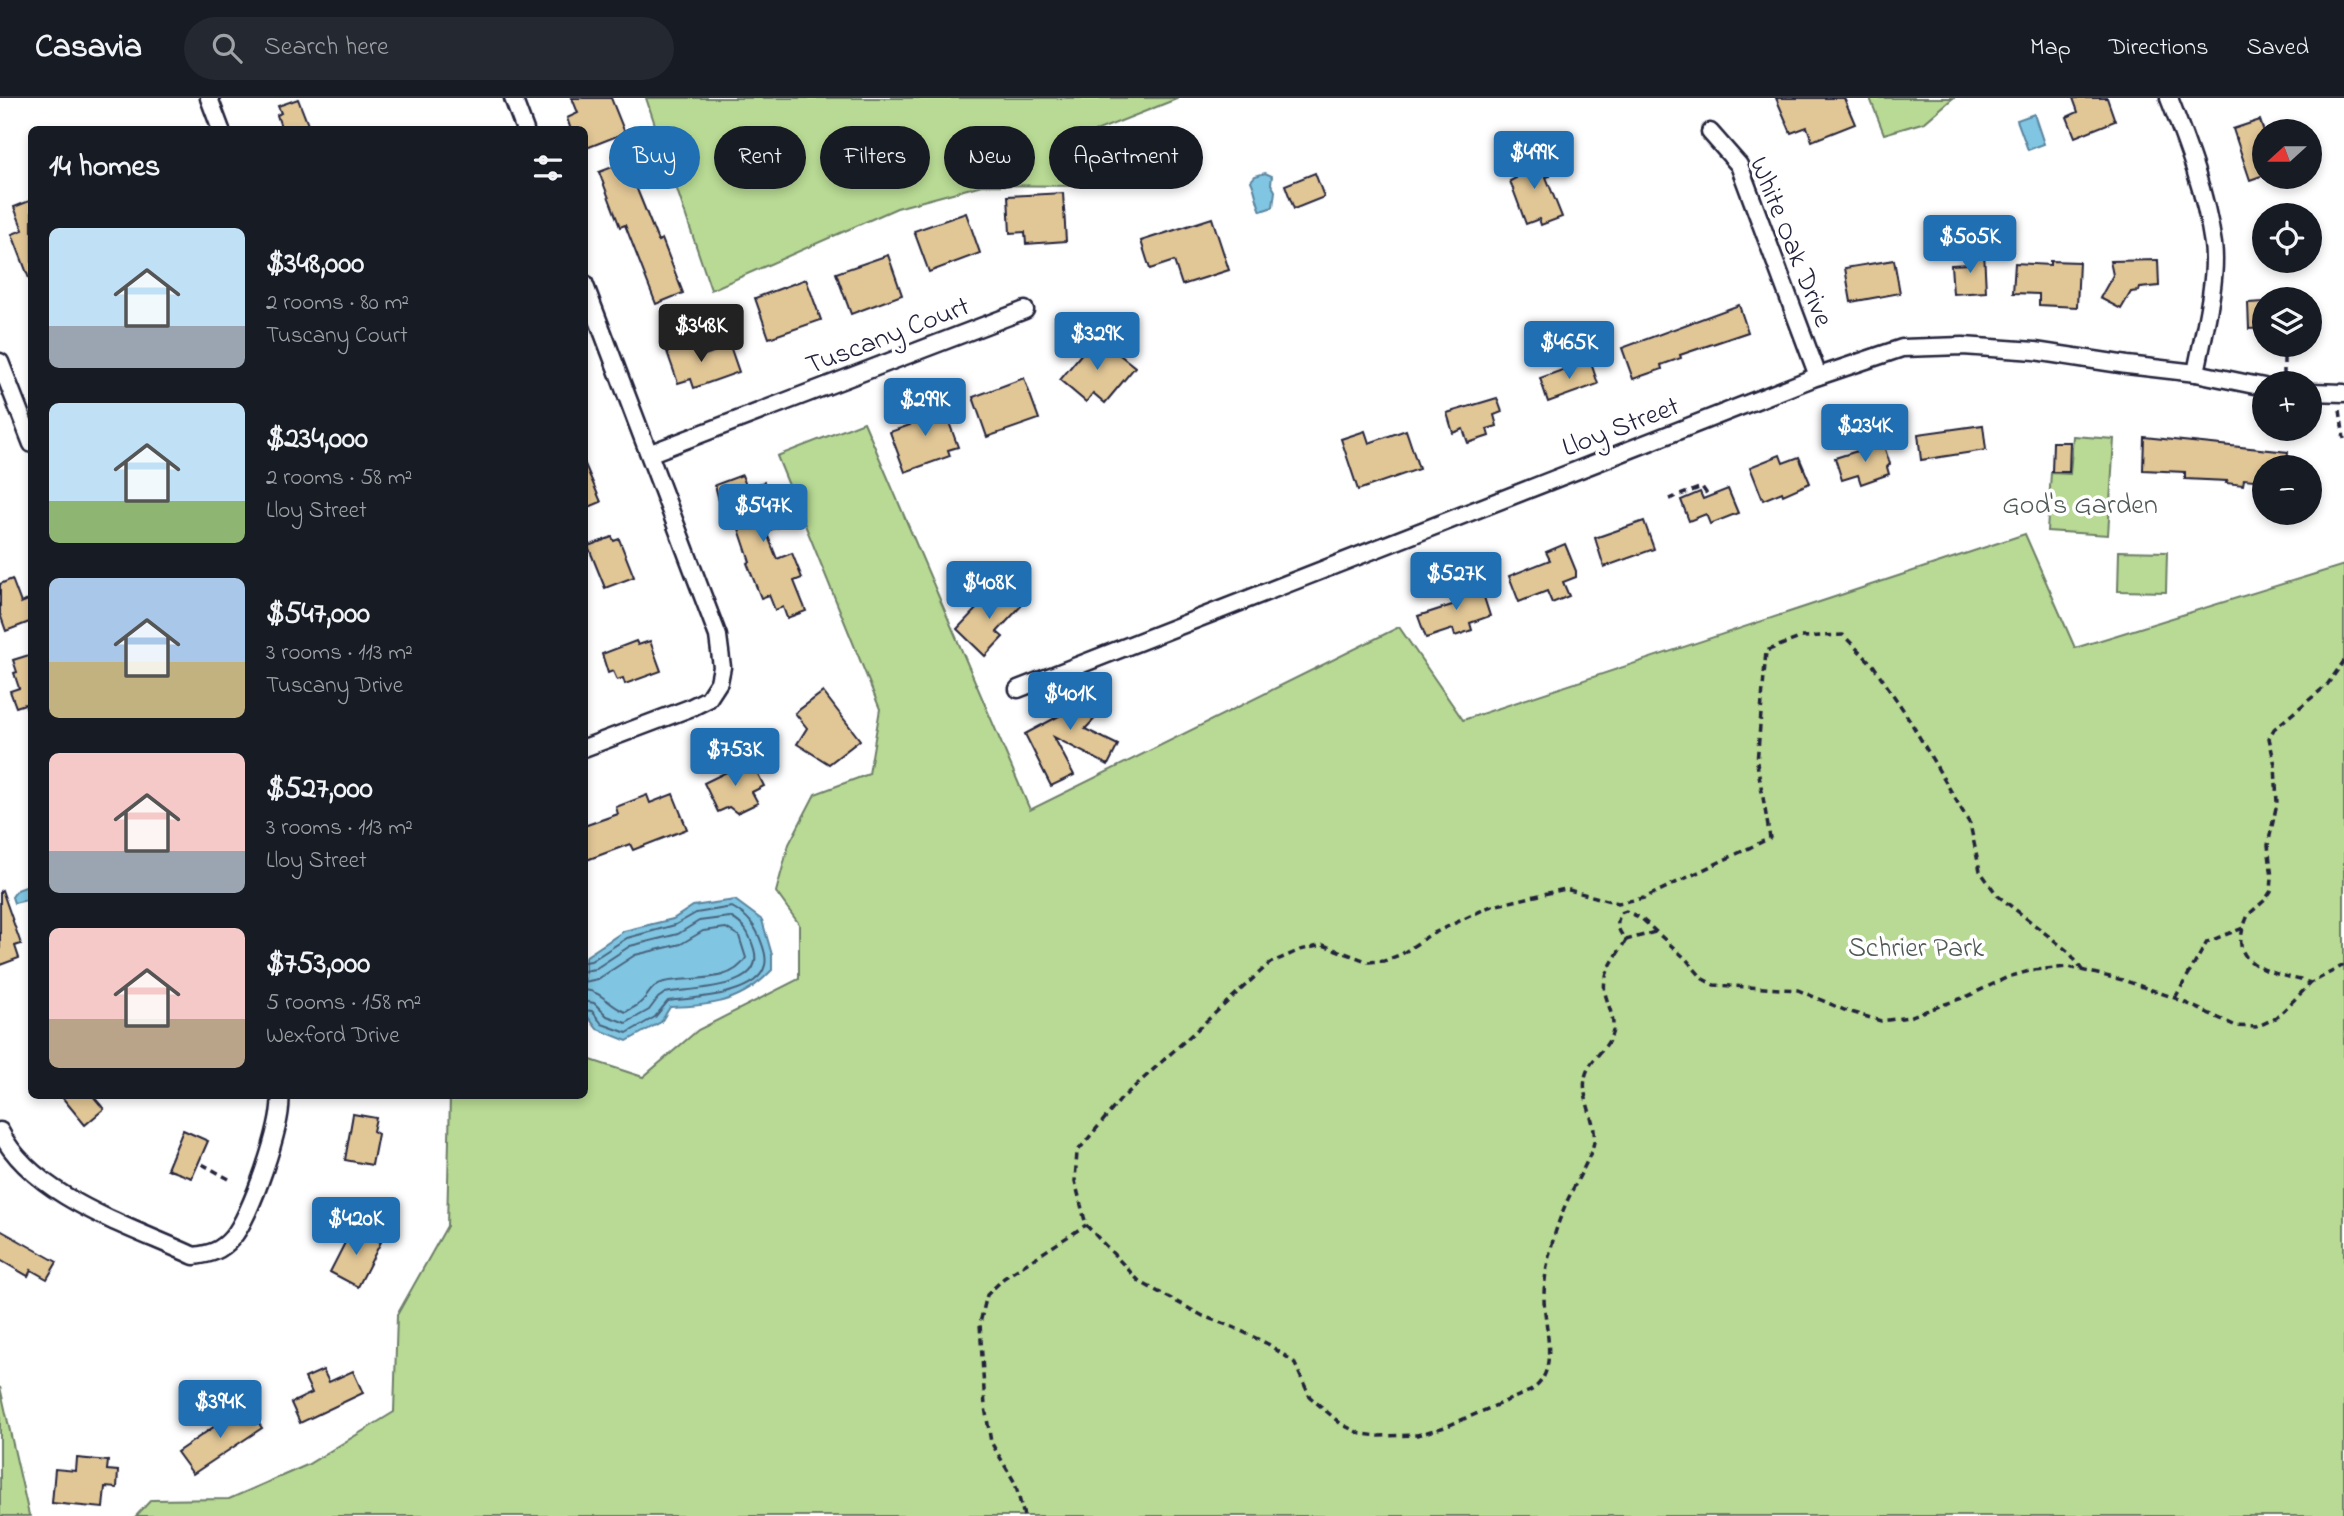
<!DOCTYPE html>
<meta charset="utf-8">
<style>
body{margin:0;font-family:"Indie Flower",sans-serif;background:#242831;color:#f1f3f6;height:100vh;display:flex;flex-direction:column;font-size:26px;white-space:nowrap}
*{box-sizing:border-box;margin:0}
p{font-size:23px;color:#9ea1a6}
.icon{flex:none;width:38px;height:38px;fill:none;stroke:currentColor;stroke-width:2;stroke-linecap:round;stroke-linejoin:round}
.map{position:relative;flex:1;overflow:hidden}
.details{position:absolute;left:28px;top:28px;width:560px;height:973px;display:flex;flex-direction:column;background:#171b24;border-radius:10px;box-shadow:0 4px 10px #0003}
.details>*{flex:none}
.hud{position:absolute;left:609px;top:28px;width:665px;height:63px;display:flex;gap:14px}
.needle{width:46px;rotate:249deg}
.buttons{position:absolute;left:2252px;top:21px;display:grid;gap:14px}
.buttons a{display:grid;place-items:center;width:70px;height:70px;border-radius:50%;background:#171b24;box-shadow:0 4px 10px #0003;font-size:35px}
.price{position:absolute;translate:-50% -60px;padding:0 16px;border-radius:7px;background:#1f6fb2;color:#fff;font-size:23px;line-height:46px;filter:drop-shadow(0 2px 4px #0008)}
.price::after{content:'';position:absolute;left:50%;top:42px;width:21px;height:16px;margin-left:-10px;background:inherit;clip-path:polygon(0 0,100% 0,50% 100%)}
.price.on{background:#222;color:#fff}
ul{padding:0;list-style:none}
li{display:flex;align-items:center;gap:21px;height:175px;padding:0 21px}
li span{display:grid;place-items:center;flex:none;width:196px;height:140px;border-radius:10px;color:#555}
li>.icon{margin-inline-start:auto}
span .icon{width:84px;height:84px;fill:#fffc;stroke-width:1}
li b{font-size:30px}
h2{display:flex;justify-content:space-between;align-items:center;height:84px;padding:0 21px;font-size:30px}
.tag{padding:0 24px;border-radius:32px;background:#171b24;box-shadow:0 4px 10px #0003;font-size:24px;line-height:63px}
.tag.on{background:#1f6fb2;color:#fff}
header{display:flex;align-items:center;gap:42px;box-sizing:border-box;height:98px;padding:0 35px;background:#171b24;border-bottom:2px solid #363941}
header strong{font-size:33px}
nav{display:flex;gap:38px;margin-inline-start:auto;font-size:24px}
.search{width:490px;height:63px;background:#242831;display:flex;align-items:center;gap:18px;box-sizing:border-box;padding:0 24px;border-radius:38px;color:#9ea1a6;font-size:26px}
.map>svg:first-child{display:block}
</style>
<header>
<strong>Casavia</strong>
<div class="search"><svg class="icon" aria-label="search" viewBox="0 0 24 24"><circle cx="10" cy="10" r="6"/><path d="M15 15l6 6"/></svg>Search here</div>
<nav><a>Map</a><a>Directions</a><a>Saved</a></nav>
</header>
<div class="map">
<svg width="2344" height="1418" viewBox="0 0 2344 1418">
<rect width="100%" height="100%" fill="#fff"/>
<filter id="ink" filterUnits="userSpaceOnUse"><feTurbulence type="fractalNoise" baseFrequency=".0143" numOctaves="2"/><feDisplacementMap in="SourceGraphic" scale="14" xChannelSelector="R" yChannelSelector="G"/><feConvolveMatrix kernelMatrix="1 2 1 2 8 2 1 2 1" color-interpolation-filters="sRGB"/></filter>
<g filter="url(#ink)">
<!-- green -->
<g fill="#b8da94" stroke="#6d7e68" stroke-width="2">
<path d="M 646,0 L 1179,0 L 1088,36 L 1104,78 L 1079,88 L 982,87 L 897,110 L 711,192 Z"/>
<path d="M 1870,0 L 1953,0 L 1925,24 L 1884,36 Z"/>
<path d="M 864,324 L 1030,712 L 1399,529 L 1463,622 L 2025,436 L 2075,550 L 2344,467 L 2344,1418 L 136,1418 L 151,1402 L 229,1401 L 307,1367 L 394,1314 L 397,1217 L 447,1128 L 450,998 L 584,998 L 585,960 L 643,979 L 698,932 L 799,881 L 799,826 L 776,794 L 789,746 L 815,696 L 869,676 L 880,611 L 777,358 Z"/>
<path d="M 2073,338 L 2114,341 L 2108,437 L 2047,433 L 2051,375 L 2070,376 Z"/>
<path d="M 2119,453 L 2167,454 L 2166,494 L 2118,493 Z"/>
<path d="M 0,1289 L 29,1417 L 30,1418 L 0,1418 Z"/>
</g>
<!-- water -->
<g fill="#80c5e1" stroke="#5a849f" stroke-width="2">
<path d="M 2034,16 L 2044,46 L 2028,52 L 2017,22 Z"/>
<path d="M 1265,75 L 1272,78 L 1271,86 L 1275,93 L 1273,109 L 1261,113 C 1256,103 1256,93 1251,83 L 1255,78 Z"/>
<path d="M 31,787 L 31,801 L 14,805 L 12,799 L 17,792 Z"/>
<path d="M 735,802 L 762,822 L 772,857 L 772,872 C 742,904 712,908 670,909 L 661,924 L 627,943 L 597,931 L 585,915 L 585,859 L 624,833 L 673,821 L 693,808 Z"/>
</g>
<g fill="none" stroke-linecap="round" stroke-linejoin="round">
<!-- shore -->
<g stroke="#48637d" stroke-width="2">
<path d="M 584,864 L 591,863 L 627,840 L 675,827 L 696,815 L 732,809 C 748,818 756,828 762,846 C 764,852 767,859 765,867 C 758,898 692,900 668,903 L 655,919 L 627,935 L 602,926 L 592,913 L 584,912"/>
<path d="M 584,873 L 595,871 L 630,848 L 678,836 L 699,823 L 730,819 C 745,827 749,835 754,851 C 767,893 687,890 665,895 L 658,900 L 649,912 L 626,925 L 607,918 L 594,905 L 584,903"/>
<path d="M 584,884 L 598,881 L 635,857 L 681,846 L 703,833 L 726,830 L 739,838 L 746,860 C 730,887 689,878 664,884 C 651,887 649,898 640,905 C 636,909 630,911 626,914 C 609,909 603,893 584,892"/>
</g>
</g>
<!-- building -->
<g fill="#e1c696" stroke="#22223b" stroke-width="2">
<path d="M 572,0 L 611,0 L 625,35 L 584,51 L 584,32 L 571,32 L 567,20 L 578,15 Z"/>
<path d="M 1776,0 L 1844,0 L 1855,26 L 1812,43 L 1807,29 L 1791,35 Z"/>
<path d="M 2073,0 L 2107,0 L 2115,23 L 2075,39 L 2067,19 L 2078,14 Z"/>
<path d="M 298,1 L 310,32 L 282,32 L 277,17 L 281,15 L 278,8 Z"/>
<path d="M 2260,22 L 2264,34 L 2264,77 L 2250,82 L 2233,31 Z"/>
<path d="M 1541,55 L 1550,78 L 1546,79 L 1562,119 L 1541,127 L 1539,121 L 1526,126 L 1510,83 L 1516,80 L 1511,66 Z"/>
<path d="M 626,64 L 658,143 L 662,141 L 683,195 L 656,206 L 625,127 L 620,129 L 599,74 Z"/>
<path d="M 1315,75 L 1324,99 L 1294,111 L 1285,87 Z"/>
<path d="M 1063,95 L 1066,143 L 1026,146 L 1025,134 L 1010,135 L 1008,98 Z"/>
<path d="M 32,102 L 32,183 L 30,183 L 12,136 L 23,132 L 14,109 Z"/>
<path d="M 966,115 L 980,155 L 929,174 L 914,133 Z"/>
<path d="M 1212,120 L 1229,172 L 1182,187 L 1174,163 L 1150,171 L 1141,143 Z"/>
<path d="M 1984,153 L 1986,194 L 1953,196 L 1951,167 L 1968,166 L 1968,154 Z"/>
<path d="M 888,157 L 902,197 L 851,216 L 836,175 Z"/>
<path d="M 1894,162 L 1900,195 L 1851,204 L 1845,170 Z"/>
<path d="M 2158,162 L 2159,188 L 2140,190 L 2139,193 L 2131,194 L 2121,211 L 2100,200 L 2113,177 L 2110,163 Z"/>
<path d="M 2050,163 L 2079,164 L 2077,209 L 2039,207 L 2039,196 L 2013,195 L 2015,165 L 2050,167 Z"/>
<path d="M 806,181 L 821,222 L 769,240 L 755,200 Z"/>
<path d="M 2264,204 L 2264,230 L 2249,231 L 2248,205 Z"/>
<path d="M 1739,207 L 1748,234 L 1680,257 L 1681,260 L 1661,267 L 1662,271 L 1633,281 L 1622,250 Z"/>
<path d="M 1096,238 L 1135,269 L 1105,305 L 1093,295 L 1086,304 L 1060,282 Z"/>
<path d="M 693,242 L 699,259 L 730,248 L 739,274 L 694,290 L 691,281 L 678,285 L 666,251 Z"/>
<path d="M 1590,262 L 1598,286 L 1548,304 L 1540,280 Z"/>
<path d="M 1024,280 L 1039,321 L 987,339 L 973,299 Z"/>
<path d="M 1497,300 L 1502,314 L 1494,317 L 1497,328 L 1487,331 L 1489,338 L 1468,345 L 1463,331 L 1453,335 L 1447,315 Z"/>
<path d="M 942,305 L 958,349 L 948,352 L 950,358 L 905,374 L 890,334 L 910,327 L 906,318 Z"/>
<path d="M 1983,327 L 1986,352 L 1921,362 L 1918,336 Z"/>
<path d="M 1406,332 L 1419,371 L 1358,392 L 1341,341 L 1365,333 L 1369,345 Z"/>
<path d="M 2144,339 L 2288,354 L 2287,369 L 2264,369 L 2264,383 L 2244,381 L 2243,387 L 2226,385 L 2227,383 L 2185,381 L 2185,374 L 2143,372 Z"/>
<path d="M 2053,344 L 2070,344 L 2069,374 L 2052,374 Z"/>
<path d="M 1883,345 L 1890,366 L 1887,369 L 1889,376 L 1861,386 L 1858,377 L 1842,382 L 1835,360 Z"/>
<path d="M 1780,357 L 1783,365 L 1799,359 L 1810,385 L 1783,397 L 1782,394 L 1763,402 L 1750,369 Z"/>
<path d="M 584,364 L 601,404 L 584,411 Z"/>
<path d="M 742,377 L 747,390 L 764,384 L 779,429 L 766,433 L 777,461 L 792,455 L 802,480 L 794,483 L 806,513 L 787,520 L 783,509 L 775,512 L 769,497 L 761,500 L 747,465 L 750,464 L 731,407 L 721,410 L 715,387 Z"/>
<path d="M 1728,391 L 1738,415 L 1710,426 L 1706,416 L 1689,423 L 1681,402 L 1700,394 L 1703,401 Z"/>
<path d="M 1644,423 L 1654,451 L 1604,469 L 1595,440 Z"/>
<path d="M 612,439 L 614,443 L 619,441 L 634,479 L 605,490 L 588,448 Z"/>
<path d="M 1565,446 L 1576,473 L 1576,479 L 1563,484 L 1569,498 L 1552,505 L 1547,493 L 1519,504 L 1509,478 L 1550,462 L 1546,454 Z"/>
<path d="M 12,481 L 21,505 L 28,502 L 32,511 L 32,523 L 6,533 L 0,516 L 0,486 Z"/>
<path d="M 1467,481 L 1472,496 L 1482,493 L 1490,518 L 1470,525 L 1472,532 L 1455,538 L 1453,531 L 1426,540 L 1418,518 L 1455,506 L 1448,487 Z"/>
<path d="M 995,491 L 1001,496 L 1005,491 L 1022,507 L 997,534 L 1003,539 L 985,558 L 957,531 Z"/>
<path d="M 636,543 L 638,547 L 650,543 L 661,573 L 625,586 L 623,580 L 617,582 L 613,573 L 608,575 L 602,556 Z"/>
<path d="M 32,556 L 32,618 L 30,618 L 25,606 L 16,609 L 10,593 L 19,590 L 14,575 L 17,574 L 13,562 Z"/>
<path d="M 1084,579 L 1102,613 L 1085,631 L 1118,647 L 1108,667 L 1054,639 L 1074,677 L 1051,688 L 1025,636 L 1059,618 L 1049,598 Z"/>
<path d="M 823,594 L 860,642 L 829,666 L 797,646 L 807,630 L 795,615 Z"/>
<path d="M 751,662 L 764,688 L 752,694 L 758,705 L 737,715 L 729,709 L 718,714 L 704,685 Z"/>
<path d="M 673,696 L 687,731 L 633,752 L 630,746 L 584,763 L 584,728 L 618,716 L 616,709 L 647,697 L 650,705 Z"/>
<path d="M 2,792 L 21,846 L 15,848 L 19,860 L 0,867 L 0,793 Z"/>
<path d="M 61,998 L 93,998 L 104,1011 L 85,1027 Z"/>
<path d="M 353,1016 L 376,1020 L 373,1033 L 378,1036 L 372,1067 L 345,1062 Z"/>
<path d="M 183,1032 L 208,1043 L 192,1080 L 167,1071 Z"/>
<path d="M 353,1129 L 381,1144 L 358,1189 L 330,1174 Z"/>
<path d="M 0,1132 L 57,1164 L 47,1181 L 31,1172 L 28,1178 L 0,1162 Z"/>
<path d="M 323,1272 L 329,1284 L 353,1273 L 363,1295 L 300,1325 L 291,1305 L 312,1295 L 305,1280 Z"/>
<path d="M 246,1307 L 262,1330 L 193,1376 L 177,1354 Z"/>
<path d="M 77,1360 L 108,1363 L 107,1372 L 118,1373 L 117,1390 L 105,1389 L 103,1410 L 52,1405 L 55,1371 L 76,1373 Z"/>
</g>
<g fill="none" stroke-linecap="round" stroke-linejoin="round">
<defs>
<g id="street">
<path d="M 209,0 L 221,32"/>
<path d="M 513,0 L 525,32"/>
<path d="M 2169,0 C 2187,46 2206,96 2213,146 C 2218,181 2203,238 2196,275"/>
<path d="M 1710,34 L 1739,67 L 1818,278"/>
<path d="M 584,185 L 718,538 L 722,569 L 719,584 L 708,601 L 690,610 L 584,650"/>
<path d="M 0,264 L 32,346"/>
<path d="M 2310,294 L 2344,295"/>
<path d="M 651,355 L 1025,212"/>
<path d="M 1018,591 L 1813,280 L 1902,250 L 1963,248 L 2035,253 L 2127,267 L 2196,275 L 2264,289"/>
<path d="M 0,1033 C 32,1099 132,1129 194,1158 C 210,1156 221,1153 232,1140 C 250,1121 284,1023 280,998"/>
</g>
</defs>
<!-- street casing -->
<use href="#street" stroke="#22223b" stroke-width="21"/>
<!-- path -->
<g stroke="#22223b" stroke-width="3.5" stroke-dasharray="7 5" stroke-linecap="butt">
<path d="M 2284,247 L 2284,285"/>
<path d="M 2340,312 L 2344,341"/>
<path d="M 1669,401 L 1702,389 L 1707,396"/>
<path d="M 2243,830 C 2242,835 2240,842 2241,847 C 2245,874 2290,878 2311,885"/>
<path d="M 1655,834 L 1626,842 C 1618,833 1615,826 1621,815 L 1626,813 L 1641,820 L 1686,861 L 1703,881 L 1714,887 L 1798,892 L 1844,912 L 1881,923 L 1909,919 L 1968,898 L 2008,879 L 2033,872 L 2068,869 L 2123,882 L 2175,900 L 2236,928 L 2256,929 L 2276,920 L 2311,885 L 2344,867"/>
<path d="M 1626,842 C 1617,858 1601,875 1605,895 C 1608,907 1614,919 1613,931 C 1611,949 1591,959 1586,976 C 1579,999 1597,1021 1594,1044 C 1591,1059 1577,1082 1570,1097 C 1556,1125 1544,1168 1544,1199 C 1544,1229 1561,1275 1530,1293 L 1445,1329 L 1417,1337 L 1379,1338 L 1361,1336 L 1341,1326 L 1310,1299 L 1294,1264 L 1268,1246 L 1235,1230 L 1203,1218 L 1140,1184 L 1086,1127 L 1075,1083 L 1077,1054 L 1121,1001 L 1270,865 L 1300,852 L 1323,847 L 1369,864 L 1384,863 L 1402,856 L 1428,838 L 1489,809 L 1565,791 L 1618,805 L 1644,800 L 1770,740 L 1757,665 L 1766,553 L 1802,539 L 1843,537 L 1873,567 L 1906,616 L 1970,726 L 1980,773 L 1997,797 L 2070,855 L 2082,872"/>
<path d="M 2175,900 L 2207,844 L 2243,830 L 2248,817 L 2265,802 L 2271,793 L 2272,780 L 2268,747 L 2277,705 L 2275,667 L 2269,640 L 2274,631 L 2327,587 L 2344,563"/>
<path d="M 202,1066 L 229,1081"/>
<path d="M 1024,1418 L 1015,1385 L 991,1344 L 985,1309 L 980,1225 L 987,1197 L 1004,1180 L 1086,1127"/>
</g>
<!-- street -->
<use href="#street" stroke="#fff" stroke-width="16"/>
</g>
</g>
<g text-anchor="middle" stroke-width="7" stroke-linejoin="round" paint-order="stroke">
<!-- street labels -->
<g font-size="28" fill="#22223b" stroke="#fff">
<text transform="translate(1793 143) rotate(68)" y="10">White Oak Drive</text>
<text transform="translate(887 236) rotate(-21)" y="10">Tuscany Court</text>
<text transform="translate(1620 327) rotate(-21)" y="10">Lloy Street</text>
</g>
<!-- park labels -->
<g font-size="28" fill="#4f5956" stroke="#fff">
<text x="2080" y="415">God's Garden</text>
<text x="1916" y="858">Schrier Park</text>
</g>
</g>
</svg>
<div class="buttons">
<a><svg class="needle" viewBox="-14 -14 28 28"><path d="M0-13l5 13h-10z" fill="#e53935"/><path d="M0 13l5-13h-10z" fill="#9ea1a6"/></svg></a>
<a><svg class="icon" aria-label="locate" viewBox="0 0 24 24"><circle cx="12" cy="12" r="6"/><path d="M12 2v4M12 18v4M2 12h4M18 12h4"/></svg></a>
<a><svg class="icon" aria-label="layers" viewBox="0 0 24 24"><path d="M12 4l9 5-9 5-9-5zM3 14l9 5 9-5"/></svg></a>
<a>+</a>
<a>−</a>
</div>
<b class="price" style="left:1534px;top:93px">$499K</b>
<b class="price" style="left:1970px;top:177px">$505K</b>
<b class="price on" style="left:701px;top:266px">$348K</b>
<b class="price" style="left:1097px;top:274px">$329K</b>
<b class="price" style="left:1569px;top:283px">$465K</b>
<b class="price" style="left:925px;top:340px">$299K</b>
<b class="price" style="left:1865px;top:366px">$234K</b>
<b class="price" style="left:763px;top:446px">$547K</b>
<b class="price" style="left:1456px;top:514px">$527K</b>
<b class="price" style="left:989px;top:523px">$408K</b>
<b class="price" style="left:1070px;top:634px">$401K</b>
<b class="price" style="left:735px;top:690px">$753K</b>
<b class="price" style="left:356px;top:1159px">$420K</b>
<b class="price" style="left:220px;top:1342px">$394K</b>
<div class="hud">
<a class="tag on">Buy</a>
<a class="tag">Rent</a>
<a class="tag">Filters</a>
<a class="tag">New</a>
<a class="tag">Apartment</a>
</div>
<section class="details">
<h2>14 homes<svg class="icon" aria-label="filters" viewBox="0 0 24 24"><path d="M4 7h16M4 17h16"/><circle cx="9" cy="7" r="2"/><circle cx="15" cy="17" r="2"/></svg></h2>
<ul>
<li><span style="background:linear-gradient(#bfe0f5 70%,#9aa5b1 0)"><svg class="icon" aria-label="home" viewBox="0 0 24 24"><path d="M3 11l9-7 9 7M6 9v11h12V9"/></svg></span><div><b>$348,000</b><p>2 rooms · 80 m²</p><p>Tuscany Court</p></div></li>
<li><span style="background:linear-gradient(#bfe0f5 70%,#8fb573 0)"><svg class="icon" aria-label="home" viewBox="0 0 24 24"><path d="M3 11l9-7 9 7M6 9v11h12V9"/></svg></span><div><b>$234,000</b><p>2 rooms · 58 m²</p><p>Lloy Street</p></div></li>
<li><span style="background:linear-gradient(#a9c7e8 60%,#c2b280 0)"><svg class="icon" aria-label="home" viewBox="0 0 24 24"><path d="M3 11l9-7 9 7M6 9v11h12V9"/></svg></span><div><b>$547,000</b><p>3 rooms · 113 m²</p><p>Tuscany Drive</p></div></li>
<li><span style="background:linear-gradient(#f6c9c9 70%,#9aa5b1 0)"><svg class="icon" aria-label="home" viewBox="0 0 24 24"><path d="M3 11l9-7 9 7M6 9v11h12V9"/></svg></span><div><b>$527,000</b><p>3 rooms · 113 m²</p><p>Lloy Street</p></div></li>
<li><span style="background:linear-gradient(#f6c9c9 65%,#b9a48a 0)"><svg class="icon" aria-label="home" viewBox="0 0 24 24"><path d="M3 11l9-7 9 7M6 9v11h12V9"/></svg></span><div><b>$753,000</b><p>5 rooms · 158 m²</p><p>Wexford Drive</p></div></li>
</ul>
</section>
</div>
